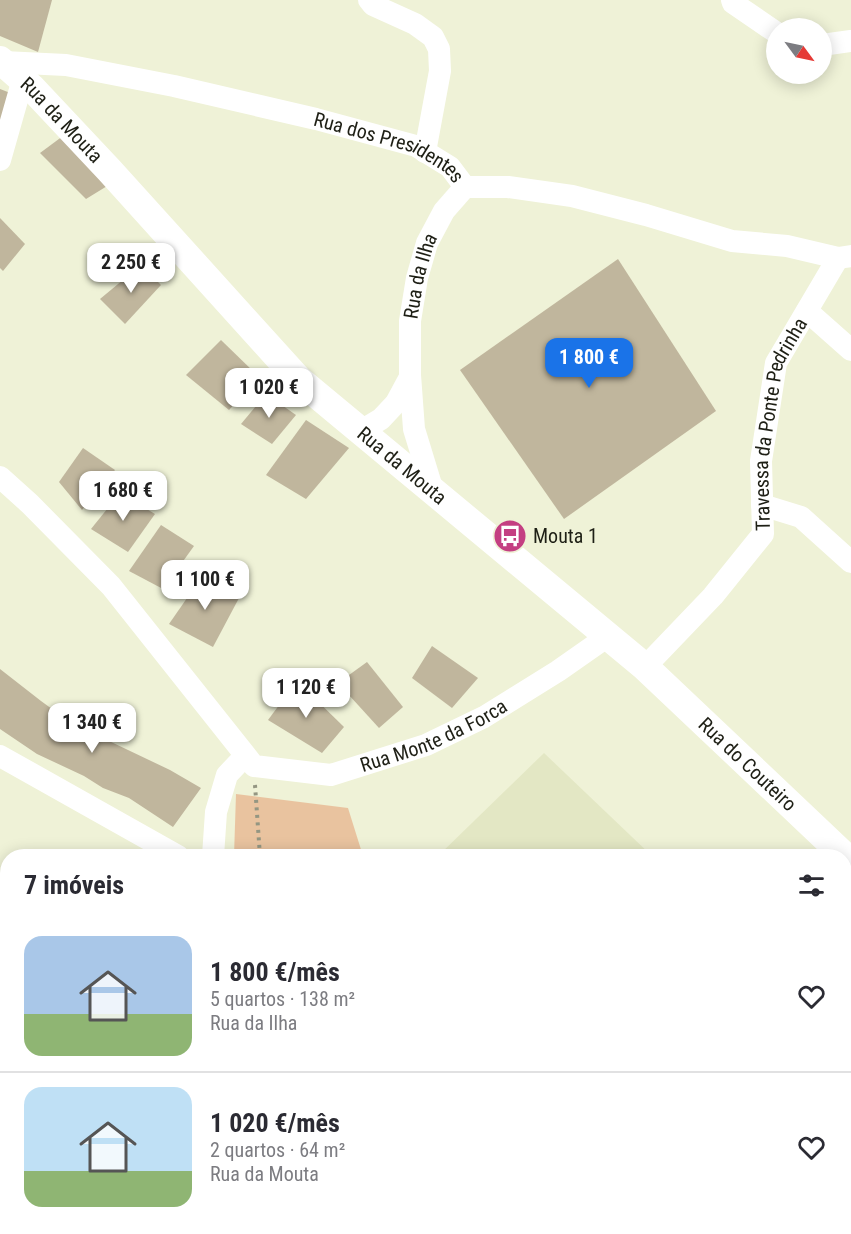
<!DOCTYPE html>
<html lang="pt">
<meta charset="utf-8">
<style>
body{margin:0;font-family:"Roboto Condensed",sans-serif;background:#f7f7f7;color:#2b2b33;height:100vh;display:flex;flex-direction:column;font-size:22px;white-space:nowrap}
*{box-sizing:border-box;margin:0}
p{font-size:20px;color:#7c7c81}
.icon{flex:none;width:33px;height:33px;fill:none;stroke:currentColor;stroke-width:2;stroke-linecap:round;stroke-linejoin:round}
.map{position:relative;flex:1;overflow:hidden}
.drawer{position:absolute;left:0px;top:849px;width:852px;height:386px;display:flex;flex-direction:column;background:#fff;border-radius:24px 24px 0 0;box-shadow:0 3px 15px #0003}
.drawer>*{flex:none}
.needle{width:39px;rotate:123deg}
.tools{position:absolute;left:766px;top:18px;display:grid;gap:12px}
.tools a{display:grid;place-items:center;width:66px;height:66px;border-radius:50%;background:#fff;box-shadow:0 3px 15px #0003;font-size:30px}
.price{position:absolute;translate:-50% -51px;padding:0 14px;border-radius:12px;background:#fff;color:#222;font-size:20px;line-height:39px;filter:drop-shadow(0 2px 3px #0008)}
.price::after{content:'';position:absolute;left:50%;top:36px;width:18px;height:14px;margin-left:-9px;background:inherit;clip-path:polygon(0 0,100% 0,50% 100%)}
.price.selected{background:#1a73e8;color:#fff}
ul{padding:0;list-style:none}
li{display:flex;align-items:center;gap:18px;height:150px;padding:0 24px}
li+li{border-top:2px solid #e1e1e2}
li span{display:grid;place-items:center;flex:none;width:168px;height:120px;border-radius:18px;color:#555}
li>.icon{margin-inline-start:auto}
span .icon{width:72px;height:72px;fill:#fffc;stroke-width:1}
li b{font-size:26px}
h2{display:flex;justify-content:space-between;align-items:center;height:72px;padding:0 24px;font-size:26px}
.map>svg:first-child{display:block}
</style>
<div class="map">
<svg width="851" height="1234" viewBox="0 0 851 1234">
<rect width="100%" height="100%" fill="#eff2d7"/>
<!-- built -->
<path fill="#e3e7c4" d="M 544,753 L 652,856 L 438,856 Z"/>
<!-- green -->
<g fill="#e9c39f">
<path d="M 236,794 L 348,808 L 363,856 L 234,856 Z"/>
<path d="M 848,980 L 851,985 L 851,1061 L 844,1052 L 844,984 Z"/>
<path d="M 227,1227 L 469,1227 L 471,1234 L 227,1234 Z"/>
</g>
<!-- building -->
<g fill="#c0b69d">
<path d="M 0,0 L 52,0 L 38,52 L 0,36 Z"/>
<path d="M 0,89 L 13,94 L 0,133 Z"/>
<path d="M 67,133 L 112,183 L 86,199 L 40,153 Z"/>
<path d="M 0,218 L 25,244 L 3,271 L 0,268 Z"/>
<path d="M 618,259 L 716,411 L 564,519 L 460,370 Z"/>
<path d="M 141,265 L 161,285 L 125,324 L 100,299 Z"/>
<path d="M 221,340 L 259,377 L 229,410 L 186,375 Z"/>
<path d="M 266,394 L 296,415 L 272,444 L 241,424 Z"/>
<path d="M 306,420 L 349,448 L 306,499 L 266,475 Z"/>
<path d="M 83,448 L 115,470 L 82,510 L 59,482 Z"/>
<path d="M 120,493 L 155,514 L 128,552 L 91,529 Z"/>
<path d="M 161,525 L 194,546 L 163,589 L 129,571 Z"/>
<path d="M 203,575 L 239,598 L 213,647 L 169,624 Z"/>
<path d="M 432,646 L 478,678 L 452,708 L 412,678 Z"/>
<path d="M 367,662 L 403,707 L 379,728 L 338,683 Z"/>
<path d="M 0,669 L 41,701 L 63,717 L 85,726 L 107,740 L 170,770 L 201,788 L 173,827 L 129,798 L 103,788 L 84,776 L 37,754 L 0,729 Z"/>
<path d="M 297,681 L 344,727 L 322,753 L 268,720 Z"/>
<path d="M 844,1052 L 851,1061 L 851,1123 L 844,1115 Z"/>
<path d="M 594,1227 L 624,1227 L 629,1234 L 586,1234 Z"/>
<path d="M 675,1227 L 738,1227 L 743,1234 L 681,1234 Z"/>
<path d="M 798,1227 L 813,1227 L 804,1234 Z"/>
</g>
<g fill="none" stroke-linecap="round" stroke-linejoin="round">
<!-- path -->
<g stroke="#949682" stroke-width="4" stroke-dasharray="3 4.5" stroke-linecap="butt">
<path d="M 255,785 L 260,856"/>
<path d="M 844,969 L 851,963"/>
<path d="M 334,1227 L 349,1234"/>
<path d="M 770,1227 L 775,1234"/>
</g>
<!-- minor -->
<g stroke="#fff" stroke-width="22">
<path d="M 369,0 L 373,5 L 415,24 L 433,37 L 439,49 L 440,71 L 425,152"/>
<path d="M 732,0 L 733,3 L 777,33"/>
<path d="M 822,45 L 851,41"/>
<path id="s1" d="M 3,62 L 66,65 L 174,86 L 316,119 L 416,146 L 450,167 L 465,187"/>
<path d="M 0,160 L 23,79"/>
<path d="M 465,187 L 508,187 L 572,196 L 646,215 L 732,241 L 787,246 L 838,258 L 851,256"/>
<path d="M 807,311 L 851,350"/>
<path d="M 361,431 L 381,419 L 396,403 L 410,377"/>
<path id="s2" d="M 0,477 L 30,504 L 111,586 L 254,766 L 331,775 L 426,745 L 484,717 L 558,671 L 608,636"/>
<path id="s3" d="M 432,488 L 414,429 L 410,375 L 410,321 L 417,278 L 427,243 L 444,211 L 465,187"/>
<path d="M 762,505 L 801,517 L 851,562"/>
<path id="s4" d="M 645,667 L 713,596 L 763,534 L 761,461 L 776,363 L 838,258"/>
<path d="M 0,756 L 178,856"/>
<path d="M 213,856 L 216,812 L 227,775 L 245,756"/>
<path d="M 844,1164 L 851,1172"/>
<path d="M 212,1227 L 212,1234"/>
<path d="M 642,1227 L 648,1234"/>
<path d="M 0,1229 L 7,1234"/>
<path d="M 45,1234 L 46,1227"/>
<path d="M 576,1234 L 583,1227"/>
<path d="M 837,1234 L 851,1224"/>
</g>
<!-- major -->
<path stroke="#fff" stroke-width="28" id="s5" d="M 0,60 L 32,88 L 110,171 L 298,379 L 645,667 L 851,862"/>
</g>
<!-- icons -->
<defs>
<symbol id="bus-disc" viewBox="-11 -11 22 22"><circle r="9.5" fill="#c43f82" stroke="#eff2d7"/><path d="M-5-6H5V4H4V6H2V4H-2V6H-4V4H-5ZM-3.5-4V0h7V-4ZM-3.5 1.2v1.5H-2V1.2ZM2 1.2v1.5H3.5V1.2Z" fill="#fff"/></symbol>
</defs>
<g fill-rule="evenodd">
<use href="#bus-disc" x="491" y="517" width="38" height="38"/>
</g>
<g text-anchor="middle" stroke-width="4.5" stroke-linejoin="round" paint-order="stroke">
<!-- street labels -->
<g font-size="20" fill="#1e1f15" stroke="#eff2d7">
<text dy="7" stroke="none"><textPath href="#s5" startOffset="86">Rua da Mouta</textPath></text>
<text dy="7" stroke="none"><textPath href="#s1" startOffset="398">Rua dos Presidentes</textPath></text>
<text dy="7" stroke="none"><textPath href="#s3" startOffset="216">Rua da Ilha</textPath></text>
<text dy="7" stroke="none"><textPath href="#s4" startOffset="291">Travessa da Ponte Pedrinha</textPath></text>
<text dy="7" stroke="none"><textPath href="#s5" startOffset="572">Rua da Mouta</textPath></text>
<text dy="7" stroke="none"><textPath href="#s2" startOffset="573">Rua Monte da Forca</textPath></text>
<text dy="7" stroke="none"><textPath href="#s5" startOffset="1029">Rua do Couteiro</textPath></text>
</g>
<!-- poi labels -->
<g font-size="20" fill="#1e1f15" stroke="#eff2d7" text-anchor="start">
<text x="533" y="543">Mouta 1</text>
</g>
</g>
</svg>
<div class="tools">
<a><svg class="needle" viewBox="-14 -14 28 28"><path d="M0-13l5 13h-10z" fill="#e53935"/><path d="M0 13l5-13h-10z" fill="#7c7c81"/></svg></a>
</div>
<b class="price" style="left:131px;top:294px">2 250 €</b>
<b class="price selected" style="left:589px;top:389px">1 800 €</b>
<b class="price" style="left:269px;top:419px">1 020 €</b>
<b class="price" style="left:123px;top:522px">1 680 €</b>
<b class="price" style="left:205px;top:611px">1 100 €</b>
<b class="price" style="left:306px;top:719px">1 120 €</b>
<b class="price" style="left:92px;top:754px">1 340 €</b>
<section class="drawer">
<h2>7 imóveis<svg class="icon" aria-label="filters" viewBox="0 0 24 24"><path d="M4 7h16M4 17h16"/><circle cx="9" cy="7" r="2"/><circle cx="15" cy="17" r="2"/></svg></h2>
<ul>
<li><span style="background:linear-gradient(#a9c7e8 65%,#8fb573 0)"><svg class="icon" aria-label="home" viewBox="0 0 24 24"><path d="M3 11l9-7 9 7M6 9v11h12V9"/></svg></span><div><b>1 800 €/mês</b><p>5 quartos · 138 m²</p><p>Rua da Ilha</p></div><svg class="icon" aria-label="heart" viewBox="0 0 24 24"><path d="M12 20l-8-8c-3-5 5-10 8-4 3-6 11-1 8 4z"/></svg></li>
<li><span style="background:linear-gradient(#bfe0f5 70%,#8fb573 0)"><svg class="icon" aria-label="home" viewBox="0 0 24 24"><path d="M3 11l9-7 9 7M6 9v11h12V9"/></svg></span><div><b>1 020 €/mês</b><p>2 quartos · 64 m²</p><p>Rua da Mouta</p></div><svg class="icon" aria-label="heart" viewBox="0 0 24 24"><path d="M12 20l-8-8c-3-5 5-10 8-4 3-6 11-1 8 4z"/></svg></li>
</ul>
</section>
</div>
